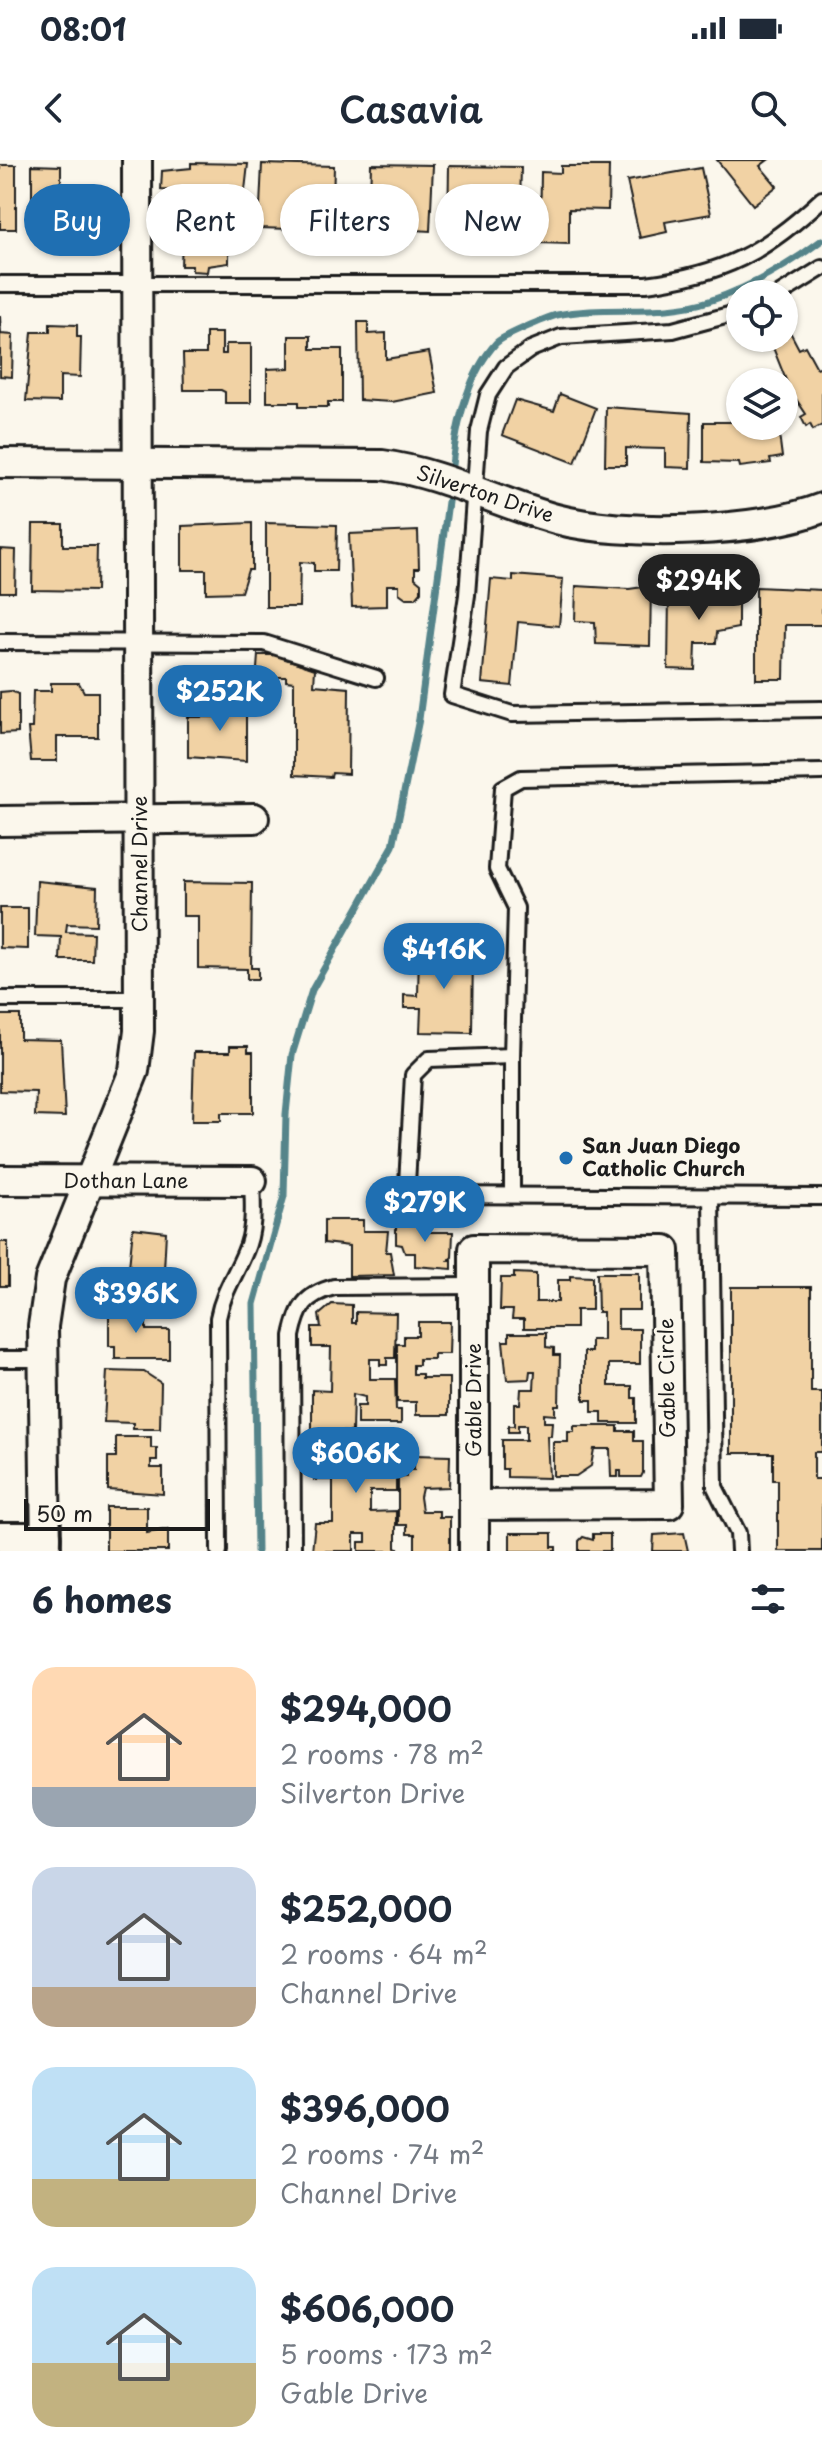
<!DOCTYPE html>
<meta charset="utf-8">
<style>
body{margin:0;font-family:"Playpen Sans",sans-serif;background:#f2f2f3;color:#1f2937;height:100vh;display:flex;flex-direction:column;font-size:30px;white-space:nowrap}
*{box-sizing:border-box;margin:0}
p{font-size:26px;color:#747a83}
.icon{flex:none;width:44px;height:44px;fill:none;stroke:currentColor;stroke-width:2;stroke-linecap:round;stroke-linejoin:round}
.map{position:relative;height:1391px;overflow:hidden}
.panel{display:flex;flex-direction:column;background:#fff;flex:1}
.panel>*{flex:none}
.top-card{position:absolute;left:24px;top:24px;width:774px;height:72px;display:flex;gap:16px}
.fabs{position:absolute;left:726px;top:120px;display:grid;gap:16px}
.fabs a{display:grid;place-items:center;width:72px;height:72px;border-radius:50%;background:#fff;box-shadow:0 2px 6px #0004;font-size:40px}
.scale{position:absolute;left:24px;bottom:20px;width:186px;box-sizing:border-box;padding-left:8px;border:4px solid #1c1c1c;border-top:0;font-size:22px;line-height:28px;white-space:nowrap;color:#1c1c1c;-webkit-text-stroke:6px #fbf7ec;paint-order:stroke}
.price{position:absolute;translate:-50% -68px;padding:0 18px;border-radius:28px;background:#1f6fb2;color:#fff;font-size:26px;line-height:52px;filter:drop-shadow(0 2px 4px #0008)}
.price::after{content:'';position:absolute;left:50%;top:48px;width:24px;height:18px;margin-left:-12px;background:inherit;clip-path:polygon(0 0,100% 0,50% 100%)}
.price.selected{background:#222;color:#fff}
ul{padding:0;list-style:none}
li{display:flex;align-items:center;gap:24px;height:200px;padding:0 32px}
li span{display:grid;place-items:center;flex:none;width:224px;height:160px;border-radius:24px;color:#555}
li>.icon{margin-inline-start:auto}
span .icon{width:96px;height:96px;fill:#fffc;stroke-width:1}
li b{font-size:34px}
h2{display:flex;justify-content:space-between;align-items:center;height:96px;padding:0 32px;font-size:34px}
.chip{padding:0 28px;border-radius:36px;background:#fff;box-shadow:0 2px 6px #0004;font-size:28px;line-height:72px}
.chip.selected{background:#1f6fb2;color:#fff}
.status{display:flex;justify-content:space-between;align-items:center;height:56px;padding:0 40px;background:#fff;direction:ltr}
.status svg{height:22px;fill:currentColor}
header{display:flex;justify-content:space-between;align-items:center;height:104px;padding:0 32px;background:#fff;font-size:36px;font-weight:600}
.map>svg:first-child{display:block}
</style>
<div class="status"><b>08:01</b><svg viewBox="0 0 49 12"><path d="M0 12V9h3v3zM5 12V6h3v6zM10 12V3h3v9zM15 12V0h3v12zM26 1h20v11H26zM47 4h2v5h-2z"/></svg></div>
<header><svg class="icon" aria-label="back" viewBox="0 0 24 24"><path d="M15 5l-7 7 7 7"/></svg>Casavia<svg class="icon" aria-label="search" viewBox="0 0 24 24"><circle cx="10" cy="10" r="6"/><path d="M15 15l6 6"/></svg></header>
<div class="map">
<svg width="822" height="1391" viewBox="0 0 822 1391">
<rect width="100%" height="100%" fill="#fbf7ec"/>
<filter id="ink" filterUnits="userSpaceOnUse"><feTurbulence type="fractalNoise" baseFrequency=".0125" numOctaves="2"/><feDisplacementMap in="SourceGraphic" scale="16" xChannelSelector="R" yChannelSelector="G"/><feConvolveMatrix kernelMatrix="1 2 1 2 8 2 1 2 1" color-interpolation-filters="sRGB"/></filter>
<g filter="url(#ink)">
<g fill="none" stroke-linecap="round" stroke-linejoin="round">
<!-- stream -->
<g stroke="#54848a" stroke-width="7">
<path d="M 451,315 C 455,272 466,216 496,183 C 503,176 546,158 557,155 C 607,145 660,157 709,141 C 749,128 789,105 822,80"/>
<path d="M 257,1391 L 254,1144 L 284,1036 L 286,954 L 292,895 L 312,830 L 393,686 L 419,559 L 450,327"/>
</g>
</g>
<!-- building -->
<g fill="#f1d2a4" stroke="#1c1c1c" stroke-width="2">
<path d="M 717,0 L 768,0 L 760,6 L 777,26 L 753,45 Z"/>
<path d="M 191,3 L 248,4 L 243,48 L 215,48 L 215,54 L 191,54 L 191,46 L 175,46 L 176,31 L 161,30 L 162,11 L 191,8 Z"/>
<path d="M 262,4 L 334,6 L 333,45 L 291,45 L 291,69 L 259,68 Z"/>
<path d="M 371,4 L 433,5 L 430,71 L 398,69 L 399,40 L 370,39 Z"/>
<rect x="0" y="5" width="16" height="64"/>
<path d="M 32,5 L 61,6 L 61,31 L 94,31 L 94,73 L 62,74 L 62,80 L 46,80 L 46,73 L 32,73 Z"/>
<path d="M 449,6 L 521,7 L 520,45 L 478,44 L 478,70 L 448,69 Z"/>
<path d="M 561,6 L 609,6 L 608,50 L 569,49 L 569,84 L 540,83 L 541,12 L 561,13 Z"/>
<path d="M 701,8 L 711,54 L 665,62 L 667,72 L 640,78 L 627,21 Z"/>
<path d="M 182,78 L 217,79 L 217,86 L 229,86 L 229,103 L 208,106 L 207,112 L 192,111 L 192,106 L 181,106 Z"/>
<path d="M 0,156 L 1,174 L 13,175 L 12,217 L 0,216 Z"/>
<path d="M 358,162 L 368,162 L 368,174 L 386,173 L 386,199 L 429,192 L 437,233 L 392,242 L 359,240 Z"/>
<path d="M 50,164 L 77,165 L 77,177 L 81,177 L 80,217 L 60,216 L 60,242 L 26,241 L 32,172 L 50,172 Z"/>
<path d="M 789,170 L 799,189 L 805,186 L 817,208 L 822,206 L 822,265 L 813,270 L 810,264 L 806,267 L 801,257 L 806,254 L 790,230 L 770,180 L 784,178 L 784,172 Z"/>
<path d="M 206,173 L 222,173 L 222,194 L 226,194 L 226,184 L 251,184 L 251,243 L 225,243 L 225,232 L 221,230 L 184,230 L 183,194 L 206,194 Z"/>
<path d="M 289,176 L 311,176 L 311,189 L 342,189 L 342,242 L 328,242 L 328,247 L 299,247 L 299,242 L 267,242 L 267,209 L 289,208 Z"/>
<path d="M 560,234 L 596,248 L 575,303 L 502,275 L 515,240 L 554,251 Z"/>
<path d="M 740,240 L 740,266 L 778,266 L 782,297 L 770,299 L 771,303 L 740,307 L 739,303 L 704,302 L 704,262 L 731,262 L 733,248 Z"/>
<path d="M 606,247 L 691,253 L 690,308 L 665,307 L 665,289 L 626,288 L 626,305 L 605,305 Z"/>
<path d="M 252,363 L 252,410 L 248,410 L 241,432 L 206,433 L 206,410 L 182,410 L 182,366 Z"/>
<path d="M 266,363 L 337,365 L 336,411 L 314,411 L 314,403 L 300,402 L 299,447 L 266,447 Z"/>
<path d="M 33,364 L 63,364 L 63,386 L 97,386 L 96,431 L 32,430 Z"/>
<path d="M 418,371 L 419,408 L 415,408 L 415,418 L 421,423 L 421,432 L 416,438 L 406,438 L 399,433 L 399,425 L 387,425 L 387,446 L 352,447 L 349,374 Z"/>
<path d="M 0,389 L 16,390 L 15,432 L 0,432 Z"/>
<path d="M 513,415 L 563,419 L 559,466 L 518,462 L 512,526 L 482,523 L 491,419 L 513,421 Z"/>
<path d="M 576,426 L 629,429 L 651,426 L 650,486 L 596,484 L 595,462 L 575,461 Z"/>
<path d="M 692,427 L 738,428 L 738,468 L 717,472 L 716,483 L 696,483 L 695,510 L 668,509 L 669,434 L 692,434 Z"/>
<path d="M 756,427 L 822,430 L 822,465 L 785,465 L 784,519 L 756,519 Z"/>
<path d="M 258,495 L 275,495 L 315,509 L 314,525 L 349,528 L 348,614 L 332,613 L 331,617 L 294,615 L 294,522 L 286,521 L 286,517 L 271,517 L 271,524 L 256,523 Z"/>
<path d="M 51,523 L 79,523 L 84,532 L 98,532 L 98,577 L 57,577 L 57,601 L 31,601 L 28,568 L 32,568 L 33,531 L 51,531 Z"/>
<path d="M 11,531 L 18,534 L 18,573 L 0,574 L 0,532 Z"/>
<path d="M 217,540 L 246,540 L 246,601 L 188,597 L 188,557 L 217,557 Z"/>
<path d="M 37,721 L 97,727 L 96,765 L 67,764 L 66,772 L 93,773 L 92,800 L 60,800 L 61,777 L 35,776 Z"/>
<path d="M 183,722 L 252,723 L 251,808 L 258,808 L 258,819 L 247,819 L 247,809 L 198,808 L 198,756 L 183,756 Z"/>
<path d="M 0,748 L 28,748 L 28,789 L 0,788 Z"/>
<path d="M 419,790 L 473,790 L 472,873 L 420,872 L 421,848 L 404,848 L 404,835 L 418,836 Z"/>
<path d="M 0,855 L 20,855 L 20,879 L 61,880 L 65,957 L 35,956 L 36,932 L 0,931 Z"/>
<path d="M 230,886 L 248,886 L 248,892 L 253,892 L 253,953 L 221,953 L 221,961 L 192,961 L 194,892 L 230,892 Z"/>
<path d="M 324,1060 L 363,1060 L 363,1071 L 388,1071 L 386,1092 L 390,1092 L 394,1115 L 349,1116 L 349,1086 L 324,1083 Z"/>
<path d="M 396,1060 L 426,1060 L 426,1072 L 453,1072 L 452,1097 L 449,1100 L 452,1100 L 452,1109 L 415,1106 L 415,1093 L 405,1093 L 402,1085 L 396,1084 Z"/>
<path d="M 133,1068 L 166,1072 L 163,1129 L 127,1127 Z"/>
<rect x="0" y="1082" width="8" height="44"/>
<path d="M 514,1113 L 536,1114 L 536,1142 L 558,1142 L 558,1120 L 570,1120 L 570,1116 L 592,1117 L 592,1150 L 576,1150 L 576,1168 L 524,1168 L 524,1159 L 512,1159 L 513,1150 L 500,1150 L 501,1118 L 514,1118 Z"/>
<path d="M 597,1113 L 639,1113 L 639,1150 L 618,1150 L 618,1169 L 640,1169 L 640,1204 L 609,1204 L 609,1226 L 632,1226 L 632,1238 L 636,1238 L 636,1263 L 602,1263 L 602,1252 L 592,1252 L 592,1240 L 584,1240 L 584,1192 L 591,1192 L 591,1180 L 603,1180 L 603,1152 L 598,1152 Z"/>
<path d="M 731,1127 L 811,1127 L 811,1232 L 822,1232 L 822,1292 L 814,1292 L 814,1319 L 822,1319 L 822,1391 L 778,1391 L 778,1320 L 773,1320 L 773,1293 L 731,1293 Z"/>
<path d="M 332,1144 L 352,1145 L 352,1163 L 356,1163 L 356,1152 L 396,1153 L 395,1198 L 387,1198 L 387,1205 L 380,1205 L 380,1199 L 370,1199 L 370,1219 L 395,1219 L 396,1250 L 401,1250 L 401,1264 L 357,1264 L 357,1246 L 365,1246 L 365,1237 L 353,1234 L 352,1272 L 312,1271 L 312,1230 L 330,1231 L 331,1187 L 312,1187 L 312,1167 L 321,1167 L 319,1155 Z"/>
<path d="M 109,1145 L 146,1145 L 146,1170 L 169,1170 L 169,1199 L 115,1199 L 115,1186 L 109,1186 Z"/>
<path d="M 418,1162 L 450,1162 L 449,1194 L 434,1194 L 434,1199 L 419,1199 L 419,1205 L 413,1205 L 413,1214 L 422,1214 L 422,1218 L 449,1218 L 449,1255 L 416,1255 L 416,1242 L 397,1242 L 397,1184 L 404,1184 L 404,1176 L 418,1176 Z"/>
<path d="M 509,1173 L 546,1173 L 546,1187 L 554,1188 L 554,1195 L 560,1195 L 559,1245 L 555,1245 L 555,1255 L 544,1254 L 544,1262 L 552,1262 L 551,1276 L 547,1276 L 549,1318 L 507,1317 L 507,1309 L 502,1309 L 502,1280 L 526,1280 L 526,1265 L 518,1265 L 518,1272 L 508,1272 L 508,1266 L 514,1266 L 514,1244 L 520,1244 L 521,1229 L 534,1229 L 535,1211 L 530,1211 L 529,1219 L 507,1220 L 503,1181 L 509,1181 Z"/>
<path d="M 107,1211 L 144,1212 L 161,1223 L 160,1269 L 133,1269 L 133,1263 L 104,1262 Z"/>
<path d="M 574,1266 L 618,1266 L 618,1271 L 634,1271 L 634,1281 L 643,1281 L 643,1313 L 641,1317 L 621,1317 L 621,1311 L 618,1311 L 618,1317 L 611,1317 L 610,1289 L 594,1289 L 591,1306 L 576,1316 L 553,1316 L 553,1282 L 568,1282 L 568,1272 L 574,1272 Z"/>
<path d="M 313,1276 L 355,1276 L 349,1317 L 356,1317 L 357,1286 L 396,1286 L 396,1331 L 370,1331 L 370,1352 L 396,1351 L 396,1388 L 402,1391 L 359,1391 L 359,1382 L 366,1382 L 366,1374 L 354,1374 L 354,1391 L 312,1391 L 315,1363 L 333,1363 L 333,1320 L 314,1320 L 314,1301 L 325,1301 L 325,1294 L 313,1291 Z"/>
<path d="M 116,1277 L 151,1277 L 151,1288 L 157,1288 L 157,1300 L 151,1300 L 151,1308 L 163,1308 L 163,1334 L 108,1330 L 108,1297 L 116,1297 Z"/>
<path d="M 414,1295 L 450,1296 L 449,1327 L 422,1328 L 420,1337 L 422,1351 L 439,1351 L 439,1357 L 450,1357 L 450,1391 L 415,1391 L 415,1374 L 407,1374 L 407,1365 L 398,1365 L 398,1317 L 406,1317 L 406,1310 L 414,1310 Z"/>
<path d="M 106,1347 L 147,1347 L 147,1373 L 168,1369 L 168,1391 L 106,1391 Z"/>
<path d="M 510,1373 L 552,1373 L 552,1387 L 556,1387 L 556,1391 L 510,1391 Z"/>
<path d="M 684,1373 L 688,1391 L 653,1391 L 654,1375 Z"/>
<path d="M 593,1374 L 610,1374 L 610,1391 L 579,1391 L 579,1381 L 583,1377 L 593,1380 Z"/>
</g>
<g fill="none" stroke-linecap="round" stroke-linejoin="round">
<defs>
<g id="service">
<path d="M 0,124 L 646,124 C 724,114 764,93 822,39"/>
<path d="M 780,134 L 822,108"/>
<path d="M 740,152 L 673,170 L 561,177 L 531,189 L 506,207 L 488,235 L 479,271 L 467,435 L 452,535 L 512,554 L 822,549"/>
<path d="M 0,482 L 264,483 L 376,518"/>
<path d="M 822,612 L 521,618 L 503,628 L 497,709 L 516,748 L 512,896 L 429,899 L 413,915 L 407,1024 L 420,1035 L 822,1037"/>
<path d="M 0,839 L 139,839"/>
<path d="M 512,896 L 512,1035"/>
<path d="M 711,1036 L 715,1327 L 738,1373 L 739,1391"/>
<path d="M 0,1199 L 43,1199"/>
<path d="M 219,1391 L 218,1158 C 223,1132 235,1116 245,1092 C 255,1070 253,1046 252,1021"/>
<path d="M 293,1391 L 292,1176 C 298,1147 305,1135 334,1127 L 474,1126"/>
</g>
<g id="minor">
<path d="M 0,303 L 382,305 C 443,313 497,343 556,359 C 623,377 759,373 822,348"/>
<path d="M 0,661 L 254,658"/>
<path d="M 0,1020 L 252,1021"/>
<path d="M 474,1345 L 669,1344 L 665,1090 L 474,1089 C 474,1190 474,1290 474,1391"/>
<path d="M 0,1377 L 46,1377"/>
<path d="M 46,1391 L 43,1166 L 50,1119 L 134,911 L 139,871 L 137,0"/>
</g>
</defs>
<!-- service casing -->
<use href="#service" stroke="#1c1c1c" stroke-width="20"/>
<!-- minor casing -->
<use href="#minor" stroke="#1c1c1c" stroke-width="34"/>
<!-- service -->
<use href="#service" stroke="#fbf7ec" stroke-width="14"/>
<!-- minor -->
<use href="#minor" stroke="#fbf7ec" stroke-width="28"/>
</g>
</g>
<!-- markers -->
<circle fill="#1f6fb2" stroke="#fbf7ec" stroke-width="3" cx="566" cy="998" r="8"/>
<g text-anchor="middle" stroke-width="6" stroke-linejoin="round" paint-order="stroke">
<!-- street labels -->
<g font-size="20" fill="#1c1c1c" stroke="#fbf7ec">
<text transform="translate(485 334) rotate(18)" y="7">Silverton Drive</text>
<text transform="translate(140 704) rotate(-90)" y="7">Channel Drive</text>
<text x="126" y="1028">Dothan Lane</text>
<text transform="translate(667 1218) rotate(-91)" y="7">Gable Circle</text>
<text transform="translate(474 1240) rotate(-90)" y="7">Gable Drive</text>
</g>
<!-- poi labels -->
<g font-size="20" font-weight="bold" fill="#1c1c1c" stroke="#fbf7ec" text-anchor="start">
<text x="582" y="993">San Juan Diego<tspan x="582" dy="23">Catholic Church</tspan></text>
</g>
</g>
</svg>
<div class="fabs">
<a><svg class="icon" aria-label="locate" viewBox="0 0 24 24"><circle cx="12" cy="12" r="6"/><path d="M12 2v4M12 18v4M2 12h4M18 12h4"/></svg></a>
<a><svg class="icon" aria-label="layers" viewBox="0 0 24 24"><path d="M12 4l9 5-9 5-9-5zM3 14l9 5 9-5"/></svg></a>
</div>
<div class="scale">50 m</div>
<b class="price selected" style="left:699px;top:462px">$294K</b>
<b class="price" style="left:220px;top:573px">$252K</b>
<b class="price" style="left:444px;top:831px">$416K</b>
<b class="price" style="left:425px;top:1084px">$279K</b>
<b class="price" style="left:136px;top:1175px">$396K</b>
<b class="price" style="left:356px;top:1335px">$606K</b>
<div class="top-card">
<a class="chip selected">Buy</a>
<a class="chip">Rent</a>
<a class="chip">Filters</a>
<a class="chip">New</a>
</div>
</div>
<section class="panel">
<h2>6 homes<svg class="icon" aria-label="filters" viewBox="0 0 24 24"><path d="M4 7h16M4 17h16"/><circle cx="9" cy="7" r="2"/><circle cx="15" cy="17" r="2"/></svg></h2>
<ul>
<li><span style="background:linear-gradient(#ffd9b3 75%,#9aa5b1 0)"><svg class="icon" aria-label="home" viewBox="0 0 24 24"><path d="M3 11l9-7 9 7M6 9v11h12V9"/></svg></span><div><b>$294,000</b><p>2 rooms · 78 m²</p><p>Silverton Drive</p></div></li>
<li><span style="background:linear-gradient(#c9d6e8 75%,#b9a48a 0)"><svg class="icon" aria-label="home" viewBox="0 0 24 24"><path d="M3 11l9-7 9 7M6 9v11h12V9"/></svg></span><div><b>$252,000</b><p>2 rooms · 64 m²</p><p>Channel Drive</p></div></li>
<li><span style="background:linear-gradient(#bfe0f5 70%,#c2b280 0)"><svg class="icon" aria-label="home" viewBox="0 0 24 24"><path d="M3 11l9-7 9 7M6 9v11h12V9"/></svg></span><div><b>$396,000</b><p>2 rooms · 74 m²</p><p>Channel Drive</p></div></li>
<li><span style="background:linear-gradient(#bfe0f5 60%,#c2b280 0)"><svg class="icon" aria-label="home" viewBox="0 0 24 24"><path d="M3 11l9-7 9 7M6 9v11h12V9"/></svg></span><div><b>$606,000</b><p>5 rooms · 173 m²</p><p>Gable Drive</p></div></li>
</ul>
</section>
